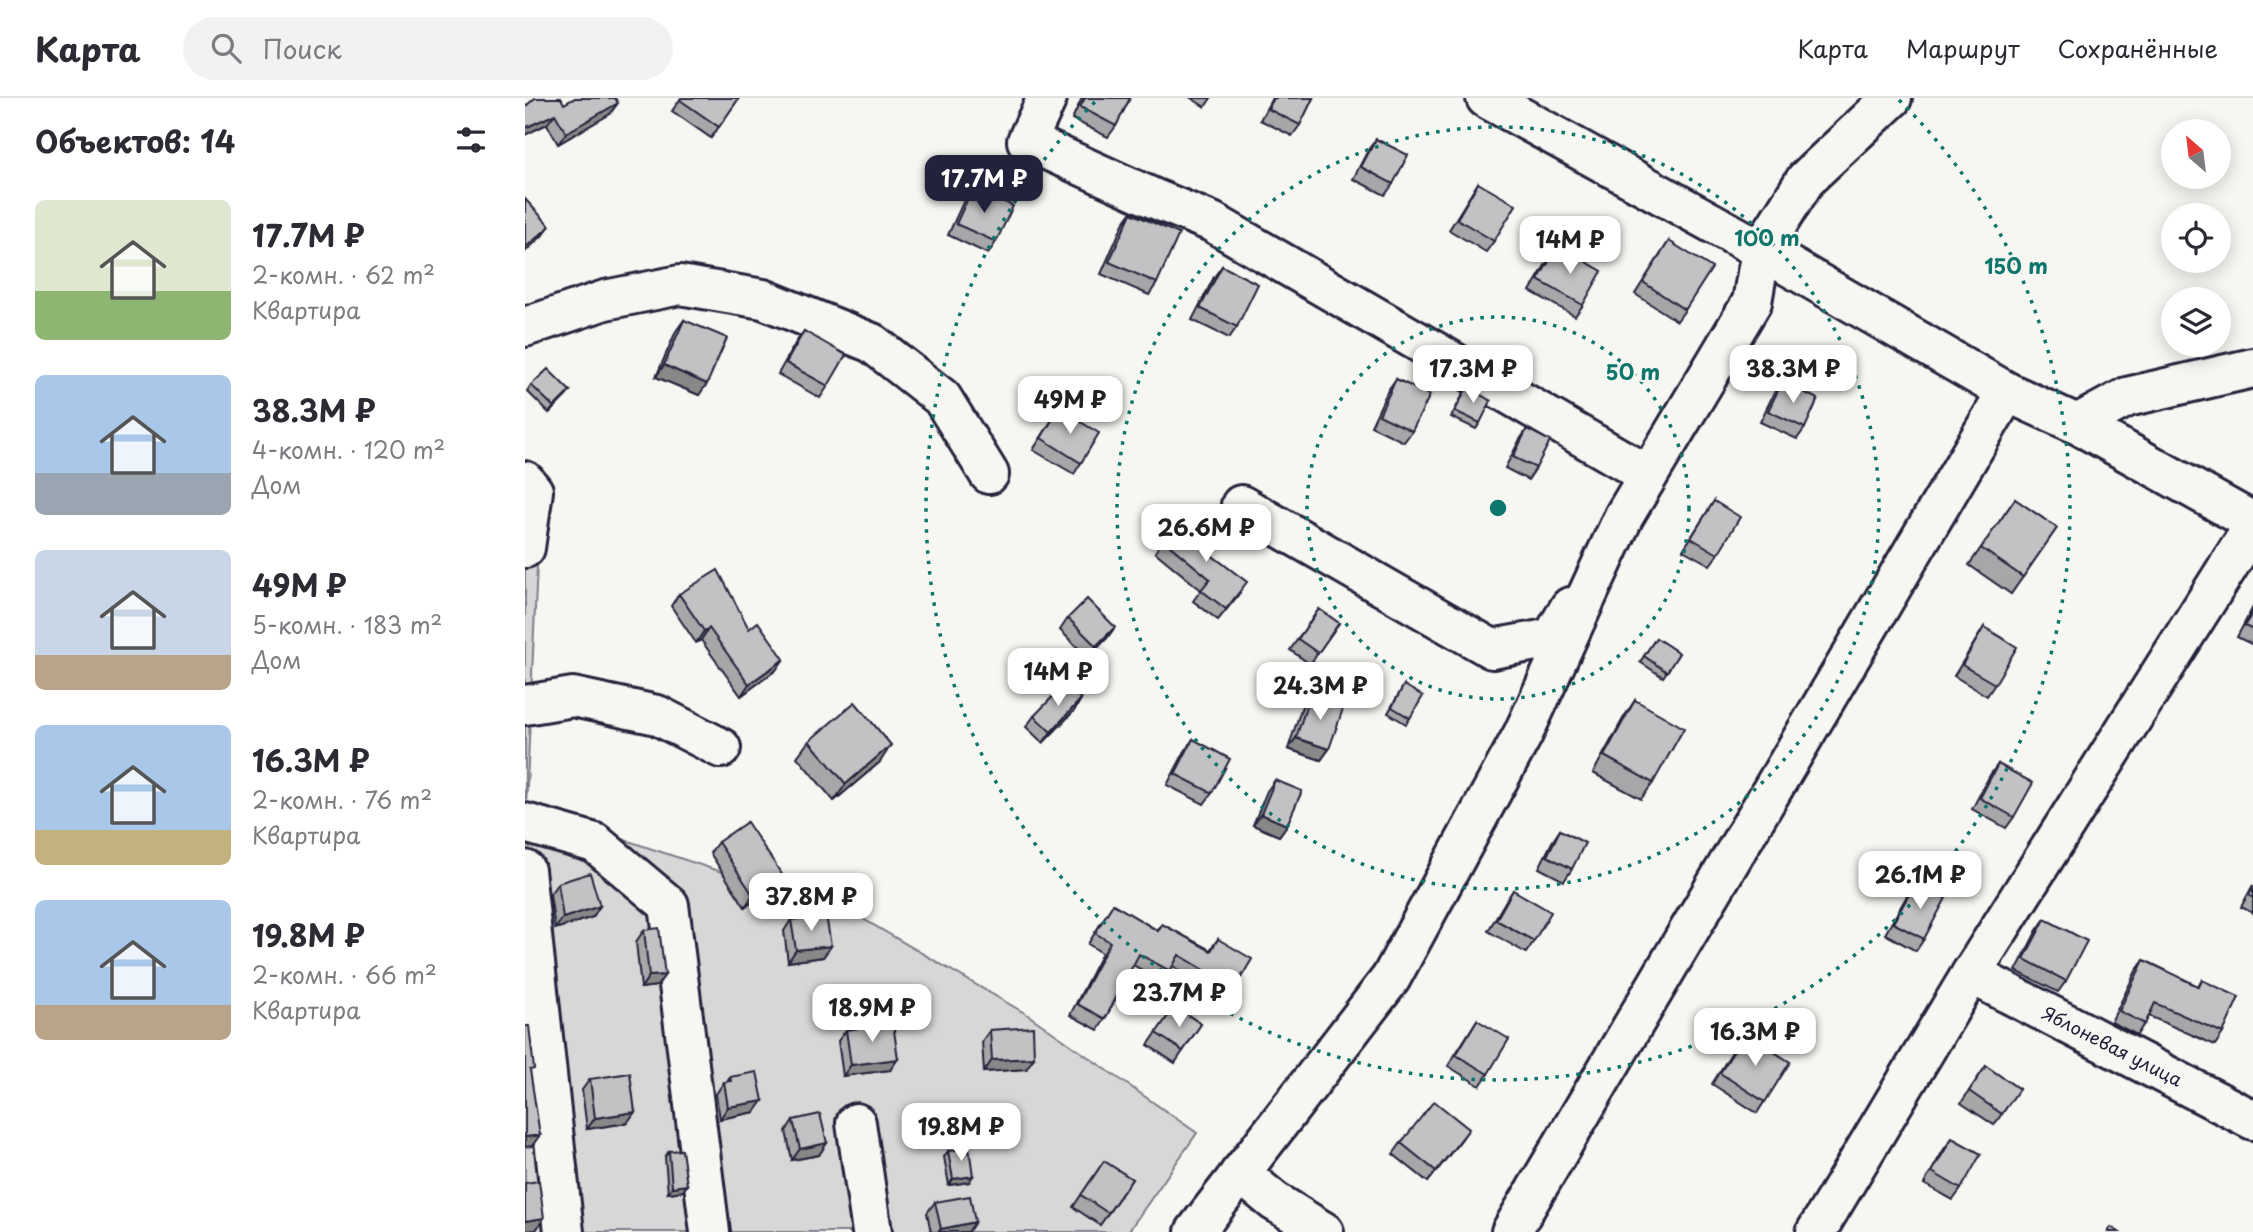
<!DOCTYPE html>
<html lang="ru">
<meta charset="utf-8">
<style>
body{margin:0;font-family:"Playpen Sans",sans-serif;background:#f2f2f3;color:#2b2b33;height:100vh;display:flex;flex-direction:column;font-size:26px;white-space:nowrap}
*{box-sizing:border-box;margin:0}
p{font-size:23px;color:#7c7c81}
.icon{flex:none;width:38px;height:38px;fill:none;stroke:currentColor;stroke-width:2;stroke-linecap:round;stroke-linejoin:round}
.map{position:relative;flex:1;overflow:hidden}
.side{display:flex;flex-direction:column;background:#fff;width:525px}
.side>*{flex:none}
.needle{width:46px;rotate:332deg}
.fabs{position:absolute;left:1636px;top:21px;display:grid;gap:14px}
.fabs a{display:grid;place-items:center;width:70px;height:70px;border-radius:50%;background:#fff;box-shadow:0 4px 18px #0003;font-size:35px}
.price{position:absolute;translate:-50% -60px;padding:0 16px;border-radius:14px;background:#fff;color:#222;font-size:23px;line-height:46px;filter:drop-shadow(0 2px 4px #0008)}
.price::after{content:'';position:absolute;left:50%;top:42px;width:21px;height:16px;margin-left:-10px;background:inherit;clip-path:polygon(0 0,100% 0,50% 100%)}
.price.active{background:#22223b;color:#fff}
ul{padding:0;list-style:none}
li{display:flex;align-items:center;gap:21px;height:175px;padding:0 35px}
li span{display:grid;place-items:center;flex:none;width:196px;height:140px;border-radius:10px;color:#555}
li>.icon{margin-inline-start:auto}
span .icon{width:84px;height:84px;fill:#fffc;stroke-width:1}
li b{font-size:30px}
h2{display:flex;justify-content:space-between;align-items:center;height:84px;padding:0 35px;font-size:30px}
header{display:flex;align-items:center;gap:42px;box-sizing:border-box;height:98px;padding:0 35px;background:#fff;border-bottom:2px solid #e1e1e2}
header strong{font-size:33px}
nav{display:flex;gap:38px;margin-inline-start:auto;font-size:24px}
.search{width:490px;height:63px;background:#f2f2f3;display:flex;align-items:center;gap:18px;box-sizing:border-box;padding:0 24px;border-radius:38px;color:#7c7c81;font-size:26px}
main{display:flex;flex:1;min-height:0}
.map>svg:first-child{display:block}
</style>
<header>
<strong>Карта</strong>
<div class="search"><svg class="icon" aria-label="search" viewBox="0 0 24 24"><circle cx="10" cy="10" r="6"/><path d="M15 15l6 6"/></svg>Поиск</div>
<nav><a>Карта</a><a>Маршрут</a><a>Сохранённые</a></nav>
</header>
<main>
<section class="side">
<h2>Объектов: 14<svg class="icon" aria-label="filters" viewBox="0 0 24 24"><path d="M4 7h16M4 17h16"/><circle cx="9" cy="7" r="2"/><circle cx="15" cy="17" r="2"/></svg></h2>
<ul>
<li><span style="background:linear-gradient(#dfe7d0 65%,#8fb573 0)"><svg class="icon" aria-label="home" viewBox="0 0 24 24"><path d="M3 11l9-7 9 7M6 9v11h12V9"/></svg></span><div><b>17.7M ₽</b><p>2-комн. · 62 m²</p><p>Квартира</p></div></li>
<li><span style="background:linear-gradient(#a9c7e8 70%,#9aa5b1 0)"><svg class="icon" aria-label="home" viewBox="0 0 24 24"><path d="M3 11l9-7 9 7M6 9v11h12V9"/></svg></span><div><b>38.3M ₽</b><p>4-комн. · 120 m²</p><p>Дом</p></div></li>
<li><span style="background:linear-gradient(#c9d6e8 75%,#b9a48a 0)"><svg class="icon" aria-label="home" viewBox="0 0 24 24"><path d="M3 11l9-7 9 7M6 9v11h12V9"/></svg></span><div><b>49M ₽</b><p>5-комн. · 183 m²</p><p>Дом</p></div></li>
<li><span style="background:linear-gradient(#a9c7e8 75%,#c2b280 0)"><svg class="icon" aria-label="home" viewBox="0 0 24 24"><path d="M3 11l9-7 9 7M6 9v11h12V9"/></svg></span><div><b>16.3M ₽</b><p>2-комн. · 76 m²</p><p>Квартира</p></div></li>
<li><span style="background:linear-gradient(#a9c7e8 75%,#b9a48a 0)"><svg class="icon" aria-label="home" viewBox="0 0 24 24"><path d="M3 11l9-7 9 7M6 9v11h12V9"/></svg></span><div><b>19.8M ₽</b><p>2-комн. · 66 m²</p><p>Квартира</p></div></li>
</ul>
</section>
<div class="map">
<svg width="1728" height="1134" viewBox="0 0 1728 1134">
<rect width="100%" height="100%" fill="#f6f6f2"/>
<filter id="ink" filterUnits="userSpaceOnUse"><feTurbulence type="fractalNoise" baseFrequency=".0143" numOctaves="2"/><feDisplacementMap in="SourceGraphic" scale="14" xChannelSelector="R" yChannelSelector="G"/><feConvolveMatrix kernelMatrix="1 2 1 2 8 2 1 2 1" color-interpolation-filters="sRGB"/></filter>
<g filter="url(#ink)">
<!-- green -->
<path fill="#d7d7d7" stroke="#7c7c89" stroke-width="2" d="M 0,382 L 15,401 L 1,709 L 338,821 L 503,917 L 672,1035 L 603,1134 L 0,1134 Z"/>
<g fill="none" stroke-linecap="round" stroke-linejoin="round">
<defs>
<g id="minor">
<path d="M 522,0 L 502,43 L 630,101 L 687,124 L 1123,377"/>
<path d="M 961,0 L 1236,152 L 1482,294 L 1552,326 L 1728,424"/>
<path d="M 0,229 L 80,202 L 155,187 L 238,201 L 347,245 L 417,300 L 464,376"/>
<path d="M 1552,326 L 1602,299 L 1728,270"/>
<path d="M 0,383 L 8,393 L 0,450"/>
<path d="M 716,407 L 967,551 L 1027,540 L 1045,509"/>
<path d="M 0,607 L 48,599 L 132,617 L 196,650"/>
<path d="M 0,725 L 70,745 L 144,807 L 185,1134"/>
<path d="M 0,772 L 39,1134"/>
<path d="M 1446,876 L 1728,1022"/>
<path d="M 331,1025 L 347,1134"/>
<path d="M 715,1075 L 749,1103 L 799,1134"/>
<path d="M 670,1134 L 866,880 L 998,636 L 1099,418 L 1227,204 L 1236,152 L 1281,81 L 1367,0"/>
<path d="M 986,1134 L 1482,294"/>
<path d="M 1291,1134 L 1446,876 L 1728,429"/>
</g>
</defs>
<!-- minor casing -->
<use href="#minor" stroke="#22223b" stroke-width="44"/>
<!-- minor -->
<use href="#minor" stroke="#f6f6f2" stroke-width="38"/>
</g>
<!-- wall -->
<g fill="#a7a7a9" stroke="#22223b" stroke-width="2">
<path d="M 156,0 L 214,0 L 186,40 L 147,13 Z"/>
<path d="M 557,0 L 605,0 L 591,28 L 583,39 L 547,21 Z"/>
<path d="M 666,0 L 686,0 L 680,9 Z"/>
<path d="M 747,0 L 788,0 L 775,27 L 767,38 L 735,22 Z"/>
<path d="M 39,6 L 85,16 L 33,46 L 22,26 L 0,37 L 0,9 Z"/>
<path d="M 851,41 L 868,86 L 860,97 L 828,81 L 843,52 Z"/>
<path d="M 953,85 L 969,143 L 961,154 L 924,132 Z"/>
<path d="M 448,89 L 471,144 L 463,156 L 423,137 L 440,100 Z"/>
<path d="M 606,115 L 632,185 L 624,197 L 576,176 L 598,126 Z"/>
<path d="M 1144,143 L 1160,212 L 1152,223 L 1110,196 Z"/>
<path d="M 1033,148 L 1058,207 L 1050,218 L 1005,193 L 1025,159 Z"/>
<path d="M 697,168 L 712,229 L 704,240 L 667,222 L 689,179 Z"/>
<path d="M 159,222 L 174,297 L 131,279 L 151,233 Z"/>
<path d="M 279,233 L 303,288 L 295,300 L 253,276 L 271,244 Z"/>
<path d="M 871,281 L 887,333 L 879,344 L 846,328 L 863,292 Z"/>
<path d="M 1257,284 L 1280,330 L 1272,341 L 1235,324 L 1249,295 Z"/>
<path d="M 6,287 L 45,293 L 41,298 L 24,315 L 2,293 Z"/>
<path d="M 942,289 L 955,325 L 951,331 L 926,319 Z"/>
<path d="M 534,311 L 556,365 L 549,376 L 508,352 Z"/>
<path d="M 1002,331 L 1011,370 L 1003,382 L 980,370 L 994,343 Z"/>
<path d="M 1490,401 L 1532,430 L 1486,496 L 1444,467 Z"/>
<path d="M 1189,403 L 1193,456 L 1185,467 L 1158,452 Z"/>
<path d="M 679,438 L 673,446 L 715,495 L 693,522 L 668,503 L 676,492 L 630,454 L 638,442 Z"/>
<path d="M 154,496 L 251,572 L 216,598 L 176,542 L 171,545 L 146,508 Z"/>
<path d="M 1728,509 L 1728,547 L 1712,539 Z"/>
<path d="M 794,511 L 814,525 L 785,566 L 765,552 Z"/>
<path d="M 543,520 L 590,529 L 582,540 L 563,560 L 535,532 Z"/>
<path d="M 1459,529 L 1470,586 L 1462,598 L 1429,578 Z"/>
<path d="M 1131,540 L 1154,555 L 1138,579 L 1115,564 Z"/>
<path d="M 879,587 L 885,620 L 881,626 L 863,615 Z"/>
<path d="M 785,597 L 804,651 L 796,662 L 763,651 L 777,608 Z"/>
<path d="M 556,601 L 549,613 L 518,645 L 501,629 L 509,618 Z"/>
<path d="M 1110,602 L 1128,685 L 1116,701 L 1068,675 L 1099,619 Z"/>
<path d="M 668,641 L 687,695 L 679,706 L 642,687 L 660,653 Z"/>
<path d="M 284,643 L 355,664 L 309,703 L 272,659 Z"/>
<path d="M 1473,666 L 1489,719 L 1481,730 L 1447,711 L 1465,677 Z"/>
<path d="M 750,682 L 762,727 L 754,738 L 728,727 L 742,693 Z"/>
<path d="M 1035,732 L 1047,771 L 1039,783 L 1014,770 L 1027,744 Z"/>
<path d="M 193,744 L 258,778 L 250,789 L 220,809 L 185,755 Z"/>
<path d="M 1391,784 L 1399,841 L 1391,853 L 1360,836 L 1383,796 Z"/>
<path d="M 33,785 L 68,819 L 30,831 L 25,796 Z"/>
<path d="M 1728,787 L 1728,815 L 1716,809 Z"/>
<path d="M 988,792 L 1009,843 L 1001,855 L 963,833 L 980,804 Z"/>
<path d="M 588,806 L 632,832 L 637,826 L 685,852 L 693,841 L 710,890 L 702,900 L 648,868 L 638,884 L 608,867 L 580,921 L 573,932 L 545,917 L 577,855 L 563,846 Z"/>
<path d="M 1520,821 L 1541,883 L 1533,894 L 1491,873 L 1512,832 Z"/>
<path d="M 266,822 L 306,848 L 298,859 L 263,864 L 259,833 Z"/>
<path d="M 119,832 L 132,888 L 116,890 L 111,844 Z"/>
<path d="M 1619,862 L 1673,888 L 1677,882 L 1698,935 L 1690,947 L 1624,918 L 1612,937 L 1586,924 L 1611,873 Z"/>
<path d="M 650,908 L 676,926 L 650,965 L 623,947 Z"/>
<path d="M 952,922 L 963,976 L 955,988 L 923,968 Z"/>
<path d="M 321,932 L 365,972 L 318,978 L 313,943 Z"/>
<path d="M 465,932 L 501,971 L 459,974 L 457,943 Z"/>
<path d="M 1212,946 L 1265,964 L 1232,1015 L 1187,986 Z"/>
<path d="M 1461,968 L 1494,991 L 1469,1027 L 1436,1005 Z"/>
<path d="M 205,979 L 230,1014 L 195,1021 L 191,996 L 199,984 L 202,984 Z"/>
<path d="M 65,981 L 102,1025 L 62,1031 L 57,992 Z"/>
<path d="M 268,1022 L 294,1057 L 267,1062 L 261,1033 Z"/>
<path d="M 1427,1040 L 1436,1091 L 1428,1102 L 1399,1086 L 1419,1051 Z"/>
<path d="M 936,1042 L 903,1084 L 868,1056 L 876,1045 Z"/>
<path d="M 144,1053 L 162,1087 L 158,1093 L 143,1095 L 140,1059 Z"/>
<path d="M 423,1053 L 444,1084 L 424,1087 L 419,1059 Z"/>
<path d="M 579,1063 L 607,1081 L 575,1127 L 548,1109 Z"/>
<path d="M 410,1104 L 450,1124 L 443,1134 L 406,1134 L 402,1115 Z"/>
</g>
<!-- shaded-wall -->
<g fill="#888889" stroke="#22223b" stroke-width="2">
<path d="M 93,5 L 85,16 L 33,46 L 41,35 Z"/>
<path d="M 30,16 L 22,26 L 0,37 L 0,30 Z"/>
<path d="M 25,128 L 17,138 L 0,154 L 0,150 Z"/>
<path d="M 139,267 L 182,286 L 174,297 L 131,279 Z"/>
<path d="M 45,293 L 41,298 L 24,315 L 29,309 Z"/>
<path d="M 590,529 L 582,540 L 563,560 L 571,548 Z"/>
<path d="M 184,530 L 176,542 L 171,545 L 179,533 Z"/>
<path d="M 259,561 L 251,572 L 216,598 L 224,586 Z"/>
<path d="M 556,601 L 549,613 L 518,645 L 526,634 Z"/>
<path d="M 771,640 L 804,651 L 796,662 L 763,651 Z"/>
<path d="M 366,647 L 355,664 L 309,703 L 321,686 Z"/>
<path d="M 736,716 L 762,727 L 754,738 L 728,727 Z"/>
<path d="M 258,778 L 250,789 L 220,809 L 228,797 Z"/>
<path d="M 75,808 L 68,819 L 30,831 L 38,820 Z"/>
<path d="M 306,848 L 298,859 L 263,864 L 271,852 Z"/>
<path d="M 140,877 L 132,888 L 116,890 L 124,878 Z"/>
<path d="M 509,960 L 501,971 L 459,974 L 467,962 Z"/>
<path d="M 373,961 L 365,972 L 318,978 L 326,967 Z"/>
<path d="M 238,1003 L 230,1014 L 195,1021 L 203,1009 Z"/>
<path d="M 110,1014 L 102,1025 L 62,1031 L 70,1020 Z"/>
<path d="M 944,1031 L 936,1042 L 903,1084 L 911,1073 Z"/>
<path d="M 15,1037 L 7,1048 L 0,1049 L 0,1039 Z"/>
<path d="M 302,1045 L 294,1057 L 267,1062 L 275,1051 Z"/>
<path d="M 448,1078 L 444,1084 L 424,1087 L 428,1081 Z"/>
<path d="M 162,1087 L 158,1093 L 143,1095 L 147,1089 Z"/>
<path d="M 19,1120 L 11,1132 L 0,1133 L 0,1123 Z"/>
<path d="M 450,1124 L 443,1134 L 413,1134 L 416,1131 Z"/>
</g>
<!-- building -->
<g fill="#c2c2c4" stroke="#22223b" stroke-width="2">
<path d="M 10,0 L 36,0 L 39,6 L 50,0 L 90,0 L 93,5 L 41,35 L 30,16 L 0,30 L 0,9 Z"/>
<path d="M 156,0 L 214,0 L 194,29 L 155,2 Z"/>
<path d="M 560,0 L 605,0 L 591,28 L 555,9 Z"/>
<path d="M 749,0 L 788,0 L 775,27 L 743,11 Z"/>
<path d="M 851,41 L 883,57 L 868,86 L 836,69 Z"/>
<path d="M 953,85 L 991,107 L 969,143 L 932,121 Z"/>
<path d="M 448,89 L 488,108 L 471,144 L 431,126 Z"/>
<path d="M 0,101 L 25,128 L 0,150 Z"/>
<path d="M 606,115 L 654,136 L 632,185 L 584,164 Z"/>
<path d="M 1144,143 L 1187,170 L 1160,212 L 1118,184 Z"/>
<path d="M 1033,148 L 1077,173 L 1058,207 L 1013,182 Z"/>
<path d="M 697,168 L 733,186 L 712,229 L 675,210 Z"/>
<path d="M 159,222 L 202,240 L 182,286 L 139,267 Z"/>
<path d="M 279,233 L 321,257 L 303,288 L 261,265 Z"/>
<path d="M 23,271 L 45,293 L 29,309 L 6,287 Z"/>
<path d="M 871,281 L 905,297 L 887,333 L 854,317 Z"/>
<path d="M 1257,284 L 1293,301 L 1280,330 L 1243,313 Z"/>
<path d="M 942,289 L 966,303 L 955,325 L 930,313 Z"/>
<path d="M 534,311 L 574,335 L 556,365 L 516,340 Z"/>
<path d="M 1002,331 L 1025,343 L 1011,370 L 988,359 Z"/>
<path d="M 1490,401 L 1532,430 L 1498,479 L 1456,450 Z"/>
<path d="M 1189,403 L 1215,419 L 1193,456 L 1166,440 Z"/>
<path d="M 656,420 L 679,438 L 672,446 L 722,484 L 701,511 L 676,492 L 685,481 L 638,442 Z"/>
<path d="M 193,472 L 224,531 L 233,524 L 259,561 L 224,586 L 184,530 L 179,533 L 154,496 Z"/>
<path d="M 562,501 L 590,529 L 571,548 L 543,520 Z"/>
<path d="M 794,511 L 814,525 L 793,555 L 773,541 Z"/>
<path d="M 1728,513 L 1728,532 L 1720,528 Z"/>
<path d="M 1459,529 L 1492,549 L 1470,586 L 1437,567 Z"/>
<path d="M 1131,540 L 1154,555 L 1142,574 L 1119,558 Z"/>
<path d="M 540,586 L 556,601 L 526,634 L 509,618 Z"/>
<path d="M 879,587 L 898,598 L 885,620 L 867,609 Z"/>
<path d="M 785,597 L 819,608 L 804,651 L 771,640 Z"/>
<path d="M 1110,602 L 1159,630 L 1128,685 L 1079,658 Z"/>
<path d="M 330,604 L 366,647 L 321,686 L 284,643 Z"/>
<path d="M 668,641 L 705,661 L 687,695 L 650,676 Z"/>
<path d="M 1473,666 L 1508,685 L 1489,719 L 1455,700 Z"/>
<path d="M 750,682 L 777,693 L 762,727 L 736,716 Z"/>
<path d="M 222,724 L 258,778 L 228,797 L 193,744 Z"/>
<path d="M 1035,732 L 1060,745 L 1047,771 L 1022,758 Z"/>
<path d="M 65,775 L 75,808 L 38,820 L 33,785 Z"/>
<path d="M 1391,784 L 1421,800 L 1399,841 L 1368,825 Z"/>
<path d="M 1728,789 L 1728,800 L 1724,797 Z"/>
<path d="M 988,792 L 1026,814 L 1009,843 L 971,822 Z"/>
<path d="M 588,806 L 633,833 L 637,826 L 686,853 L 693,841 L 727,861 L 710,890 L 654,857 L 645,873 L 614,856 L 580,921 L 552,906 L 585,844 L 570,835 Z"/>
<path d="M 301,817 L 306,848 L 271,852 L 266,822 Z"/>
<path d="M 1520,821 L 1562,843 L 1541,883 L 1499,861 Z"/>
<path d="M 134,830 L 140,877 L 124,878 L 119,832 Z"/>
<path d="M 1619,862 L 1674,889 L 1677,882 L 1714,899 L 1698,935 L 1630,905 L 1620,926 L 1594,913 Z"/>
<path d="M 650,908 L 676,926 L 658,953 L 631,935 Z"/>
<path d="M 952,922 L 984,941 L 963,976 L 931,957 Z"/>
<path d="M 368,925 L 373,961 L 326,967 L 321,932 Z"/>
<path d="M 0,928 L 4,928 L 9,971 L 5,972 L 15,1037 L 0,1039 Z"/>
<path d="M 508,929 L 509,960 L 467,962 L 465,932 Z"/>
<path d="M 1220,935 L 1265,964 L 1240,1004 L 1195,975 Z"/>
<path d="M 1461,968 L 1494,991 L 1477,1016 L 1444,993 Z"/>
<path d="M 232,974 L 238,1003 L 203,1009 L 199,984 L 206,983 L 205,979 Z"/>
<path d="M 105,975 L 110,1014 L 70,1020 L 65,981 Z"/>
<path d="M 909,1003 L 944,1031 L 911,1073 L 876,1045 Z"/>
<path d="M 295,1016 L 302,1045 L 275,1051 L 268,1022 Z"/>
<path d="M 1427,1040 L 1456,1056 L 1436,1091 L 1407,1074 Z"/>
<path d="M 444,1050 L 448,1078 L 428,1081 L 423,1053 Z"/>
<path d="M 157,1052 L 162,1087 L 147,1089 L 144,1053 Z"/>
<path d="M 579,1063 L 607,1081 L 583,1115 L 556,1097 Z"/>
<path d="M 14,1083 L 19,1120 L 0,1123 L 0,1085 Z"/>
<path d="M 445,1098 L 450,1124 L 416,1131 L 410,1104 Z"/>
<path d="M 1586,1129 L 1594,1134 L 1583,1134 Z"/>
</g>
</g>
<!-- distance rings -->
<g fill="none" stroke="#0f766e" stroke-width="3.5" stroke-dasharray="3.5 7">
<circle cx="973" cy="410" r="191"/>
<circle cx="973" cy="410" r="381"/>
<path d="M1374 2A572 572 0 1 1 572 2"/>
</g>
<g text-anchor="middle" stroke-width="5" stroke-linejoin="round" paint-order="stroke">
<!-- street labels -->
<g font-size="18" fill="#22223b" stroke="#f6f6f2">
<text transform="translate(1587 949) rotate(27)" y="6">Яблоневая улица</text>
</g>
</g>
<circle cx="973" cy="410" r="10" fill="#0f766e" stroke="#f6f6f2" stroke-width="3.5"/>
<g font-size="21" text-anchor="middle" font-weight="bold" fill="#0f766e" stroke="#f6f6f2" stroke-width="5" stroke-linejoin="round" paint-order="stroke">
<text x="1242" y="148">100 m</text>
<text x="1491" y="176">150 m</text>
<text x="1108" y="282">50 m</text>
</g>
</svg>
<div class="fabs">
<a><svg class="needle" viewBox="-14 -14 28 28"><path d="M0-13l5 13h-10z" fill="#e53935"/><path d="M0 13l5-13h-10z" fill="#7c7c81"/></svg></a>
<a><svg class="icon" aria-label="locate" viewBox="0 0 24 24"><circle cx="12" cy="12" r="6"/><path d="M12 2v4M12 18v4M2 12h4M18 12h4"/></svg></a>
<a><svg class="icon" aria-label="layers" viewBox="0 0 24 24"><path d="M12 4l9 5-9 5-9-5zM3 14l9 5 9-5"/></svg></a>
</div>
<b class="price active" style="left:459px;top:117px">17.7M ₽</b>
<b class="price" style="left:1045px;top:178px">14M ₽</b>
<b class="price" style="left:948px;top:307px">17.3M ₽</b>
<b class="price" style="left:1268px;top:307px">38.3M ₽</b>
<b class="price" style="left:545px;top:338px">49M ₽</b>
<b class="price" style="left:681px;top:466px">26.6M ₽</b>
<b class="price" style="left:533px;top:610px">14M ₽</b>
<b class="price" style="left:795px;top:624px">24.3M ₽</b>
<b class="price" style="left:1395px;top:813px">26.1M ₽</b>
<b class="price" style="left:286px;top:835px">37.8M ₽</b>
<b class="price" style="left:654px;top:931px">23.7M ₽</b>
<b class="price" style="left:347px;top:946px">18.9M ₽</b>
<b class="price" style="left:1230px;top:970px">16.3M ₽</b>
<b class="price" style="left:436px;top:1065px">19.8M ₽</b>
</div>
</main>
